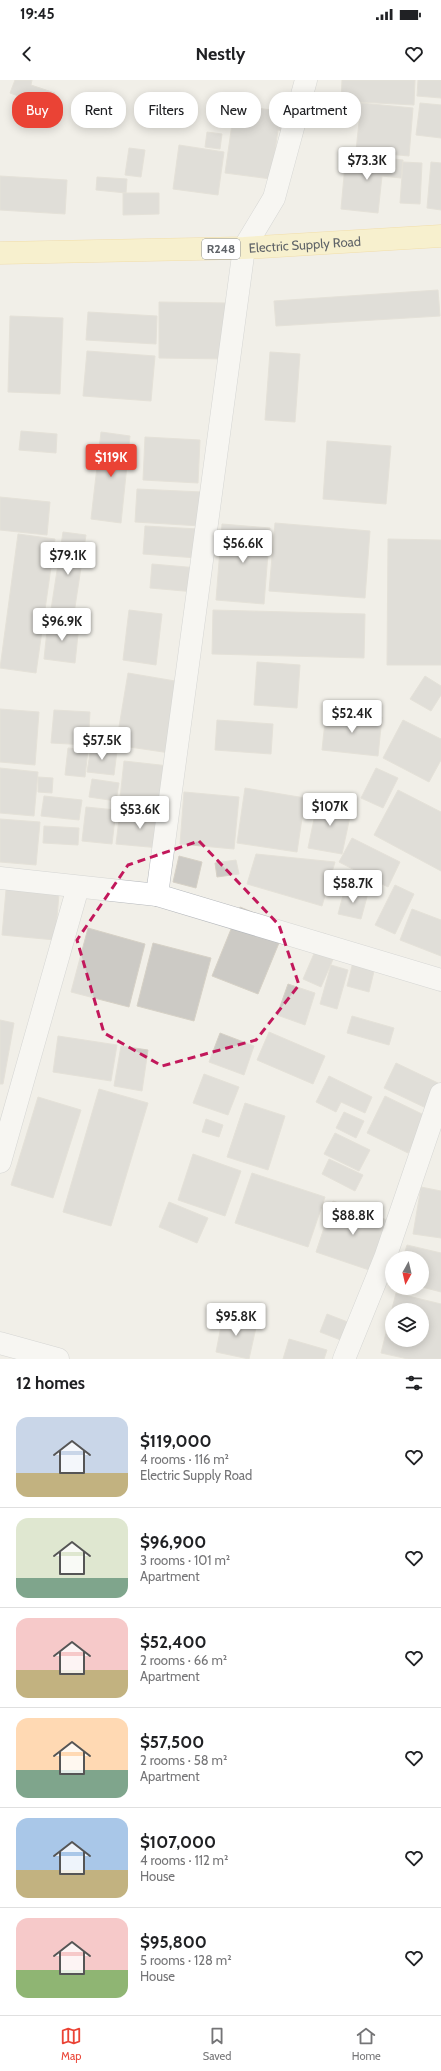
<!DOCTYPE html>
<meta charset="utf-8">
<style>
body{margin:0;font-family:Cabin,sans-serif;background:#f2f2f2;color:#202124;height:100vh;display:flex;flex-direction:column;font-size:15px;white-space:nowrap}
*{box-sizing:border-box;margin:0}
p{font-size:13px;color:#757577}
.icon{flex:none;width:22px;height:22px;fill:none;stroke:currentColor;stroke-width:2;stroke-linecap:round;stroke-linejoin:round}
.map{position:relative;height:1279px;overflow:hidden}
.sheet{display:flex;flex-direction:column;background:#fff;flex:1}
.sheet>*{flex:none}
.banner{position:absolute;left:12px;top:12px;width:417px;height:36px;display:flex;gap:8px}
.needle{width:26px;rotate:188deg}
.fabs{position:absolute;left:385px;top:1171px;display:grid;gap:8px}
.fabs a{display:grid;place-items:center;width:44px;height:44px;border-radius:50%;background:#fff;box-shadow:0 2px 10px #0003;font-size:20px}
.price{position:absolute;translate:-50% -34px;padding:0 9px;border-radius:4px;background:#fff;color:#222;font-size:13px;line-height:26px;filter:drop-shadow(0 1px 2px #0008)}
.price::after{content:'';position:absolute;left:50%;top:24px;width:12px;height:9px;margin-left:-6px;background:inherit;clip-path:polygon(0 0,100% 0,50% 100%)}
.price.on{background:#ea4335;color:#fff}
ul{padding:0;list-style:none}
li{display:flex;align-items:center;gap:12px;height:100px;padding:0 16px}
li+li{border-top:1px solid #e0e0e0}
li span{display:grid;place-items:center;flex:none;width:112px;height:80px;border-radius:12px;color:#555}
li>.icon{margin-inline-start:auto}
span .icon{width:48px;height:48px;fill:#fffc;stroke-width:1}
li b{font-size:17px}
h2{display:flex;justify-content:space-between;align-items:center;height:48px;padding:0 16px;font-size:17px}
.tag{padding:0 14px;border-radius:16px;background:#fff;box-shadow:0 2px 10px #0003;font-size:14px;line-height:36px}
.tag.on{background:#ea4335;color:#fff}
.status{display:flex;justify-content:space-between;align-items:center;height:28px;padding:0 20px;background:#fff;direction:ltr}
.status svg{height:11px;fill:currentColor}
header{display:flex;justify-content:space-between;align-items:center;height:52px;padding:0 16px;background:#fff;font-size:18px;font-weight:800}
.tabs{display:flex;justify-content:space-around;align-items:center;height:56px;border-top:1px solid #e0e0e0;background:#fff;font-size:11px;color:#757577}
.tabs a{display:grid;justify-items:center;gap:2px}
.tabs .on{color:#ea4335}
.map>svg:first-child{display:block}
</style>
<div class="status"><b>19:45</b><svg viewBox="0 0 49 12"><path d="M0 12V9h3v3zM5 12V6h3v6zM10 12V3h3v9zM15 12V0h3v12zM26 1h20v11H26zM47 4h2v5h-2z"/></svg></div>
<header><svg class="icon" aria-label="back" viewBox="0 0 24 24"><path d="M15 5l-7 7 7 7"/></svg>Nestly<svg class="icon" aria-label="heart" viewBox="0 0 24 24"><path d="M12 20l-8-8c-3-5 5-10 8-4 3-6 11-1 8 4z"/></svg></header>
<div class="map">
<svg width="441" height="1279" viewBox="0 0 441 1279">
<rect width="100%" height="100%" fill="#f1efe8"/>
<!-- building -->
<g fill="#cccac5" stroke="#d6d1c6" fill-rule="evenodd">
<path d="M 15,0 L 32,0 L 31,5 L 55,13 L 49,27 L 10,13 Z"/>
<path d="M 342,0 L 415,0 L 414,25 L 341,21 Z"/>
<path d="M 418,0 L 441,0 L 441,18 L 417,16 Z"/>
<path d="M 361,23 L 413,28 L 409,76 L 356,71 Z"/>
<path d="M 420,23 L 441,25 L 441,58 L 416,55 Z"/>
<path d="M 256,28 L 288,32 L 285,51 L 278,50 L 271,99 L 225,93 L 233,37 L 255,40 Z"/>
<path d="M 207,52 L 222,54 L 220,69 L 205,67 Z"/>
<path d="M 179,65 L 224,72 L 218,115 L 173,109 Z"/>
<path d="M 129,68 L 145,70 L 141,97 L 125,95 Z"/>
<path d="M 346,74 L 403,80 L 401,98 L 382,96 L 378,133 L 341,129 Z"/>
<path d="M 403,82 L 422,83 L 420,124 L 400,123 Z"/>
<path d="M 431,82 L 441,83 L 441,130 L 427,128 Z"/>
<path d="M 0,96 L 67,100 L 65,134 L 0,130 Z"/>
<path d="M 97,97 L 127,99 L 126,113 L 96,110 Z"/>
<path d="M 123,113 L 159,113 L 159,134 L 123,135 Z"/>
<path d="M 438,210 L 440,236 L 276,246 L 274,221 Z"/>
<path d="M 159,222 L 227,223 L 227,279 L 159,278 Z"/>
<path d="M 88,232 L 157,236 L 156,264 L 86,260 Z"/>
<path d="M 10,236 L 63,238 L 60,314 L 8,312 Z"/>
<path d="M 87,271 L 155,276 L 151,321 L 83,316 Z"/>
<path d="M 270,272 L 300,274 L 295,342 L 265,340 Z"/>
<path d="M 21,351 L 57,354 L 56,373 L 19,370 Z"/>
<path d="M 101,352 L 130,356 L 121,443 L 91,439 Z"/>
<path d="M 145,357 L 200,360 L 198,403 L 143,400 Z"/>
<path d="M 327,361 L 391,366 L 386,424 L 323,419 Z"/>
<path d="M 137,409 L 202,412 L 201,446 L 135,442 Z"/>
<path d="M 0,417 L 50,422 L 47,455 L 0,450 Z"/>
<path d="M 275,443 L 370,451 L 365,518 L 269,511 Z"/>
<path d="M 222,444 L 270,448 L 264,524 L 216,520 Z"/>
<path d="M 145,446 L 198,449 L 197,478 L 143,474 Z"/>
<path d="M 63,452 L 86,455 L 73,540 L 50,536 Z"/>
<path d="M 18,454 L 55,459 L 36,593 L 0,588 Z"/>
<path d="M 388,459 L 441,460 L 441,585 L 387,585 Z"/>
<path d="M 152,484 L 198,488 L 195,512 L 150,508 Z"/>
<path d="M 129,530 L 162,534 L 156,585 L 123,580 Z"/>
<path d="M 213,530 L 365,534 L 364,578 L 212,574 Z"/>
<path d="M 48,541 L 79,545 L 75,583 L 44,579 Z"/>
<path d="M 257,582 L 300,585 L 297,628 L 254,625 Z"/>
<path d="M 128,593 L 181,602 L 170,673 L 116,665 Z"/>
<path d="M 425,596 L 441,606 L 441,615 L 431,631 L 410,619 Z"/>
<path d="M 0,629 L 39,632 L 35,685 L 0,682 Z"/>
<path d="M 54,630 L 90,632 L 88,665 L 51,663 Z"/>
<path d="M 326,632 L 382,637 L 378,676 L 322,670 Z"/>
<path d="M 217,640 L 273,644 L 271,674 L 215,670 Z"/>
<path d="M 403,640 L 441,659 L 441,680 L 429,702 L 383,678 Z"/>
<path d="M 91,667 L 117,671 L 114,695 L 87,692 Z"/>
<path d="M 68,668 L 88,670 L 85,697 L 65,695 Z"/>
<path d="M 124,681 L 178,687 L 173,724 L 120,718 Z"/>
<path d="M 0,688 L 38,692 L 34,736 L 0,733 Z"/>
<path d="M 376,688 L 398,698 L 383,728 L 361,718 Z"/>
<path d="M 38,697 L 53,698 L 52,713 L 38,712 Z"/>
<path d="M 92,699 L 119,703 L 116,721 L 89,717 Z"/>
<path d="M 245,708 L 305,718 L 297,772 L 237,763 Z"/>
<path d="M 398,710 L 441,732 L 441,791 L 374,755 Z"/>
<path d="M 184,712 L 239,717 L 234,769 L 180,764 Z"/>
<path d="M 44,716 L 82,720 L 79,740 L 41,736 Z"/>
<path d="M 318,720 L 352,727 L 342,774 L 308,768 Z"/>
<path d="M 86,727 L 116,730 L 112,764 L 82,761 Z"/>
<path d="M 120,731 L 163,736 L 160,768 L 116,764 Z"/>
<path d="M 0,739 L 40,742 L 36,785 L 0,782 Z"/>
<path d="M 44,746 L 79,748 L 78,765 L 43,763 Z"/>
<path d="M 352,758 L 400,782 L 388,807 L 339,782 Z"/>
<path d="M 256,774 L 335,782 L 322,826 L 247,804 Z"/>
<path d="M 179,776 L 202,782 L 196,808 L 173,802 Z"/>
<path d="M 236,780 L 239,794 L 217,797 L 215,783 Z"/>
<path d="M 7,799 L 60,803 L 55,860 L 2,855 Z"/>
<path d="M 395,805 L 414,814 L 395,854 L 375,845 Z"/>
<path d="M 345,808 L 368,813 L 361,839 L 338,834 Z"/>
<path d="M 240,827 L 286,846 L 258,914 L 212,896 Z"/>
<path d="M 412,829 L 441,840 L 441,876 L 400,860 Z"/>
<path d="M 88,848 L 145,864 L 129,927 L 71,912 Z"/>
<path d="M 323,853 L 341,861 L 321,907 L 303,899 Z"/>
<path d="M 153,863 L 211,878 L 194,941 L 137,926 Z"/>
<path d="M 354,878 L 376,883 L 369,912 L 347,906 Z"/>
<path d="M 331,885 L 348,890 L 337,929 L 320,924 Z"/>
<path d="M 288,904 L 315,913 L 305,945 L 277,935 Z"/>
<path d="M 352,936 L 394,948 L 389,965 L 347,953 Z"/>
<path d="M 0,940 L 14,943 L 3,1004 L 0,1004 Z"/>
<path d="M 269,952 L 325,976 L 313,1004 L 257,980 Z"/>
<path d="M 220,953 L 254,966 L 244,995 L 209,982 Z"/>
<path d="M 58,956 L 117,965 L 111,1001 L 53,992 Z"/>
<path d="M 121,966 L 148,970 L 142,1011 L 114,1006 Z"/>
<path d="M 396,983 L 438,1003 L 426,1028 L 384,1008 Z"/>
<path d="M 204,994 L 239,1007 L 228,1035 L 193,1023 Z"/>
<path d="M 329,996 L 372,1017 L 365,1033 L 341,1022 L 336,1032 L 316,1022 Z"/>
<path d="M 99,1009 L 148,1023 L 111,1146 L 63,1132 Z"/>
<path d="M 385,1016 L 426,1036 L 408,1073 L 367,1053 Z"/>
<path d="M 38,1017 L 81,1030 L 53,1118 L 11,1105 Z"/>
<path d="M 245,1023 L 285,1036 L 268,1090 L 227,1077 Z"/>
<path d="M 344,1032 L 364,1041 L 356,1058 L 336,1048 Z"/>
<path d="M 206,1039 L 223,1045 L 219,1057 L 202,1052 Z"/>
<path d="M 335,1053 L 370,1070 L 359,1091 L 324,1074 Z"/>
<path d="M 193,1074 L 241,1091 L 225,1136 L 178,1120 Z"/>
<path d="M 329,1079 L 363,1095 L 355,1111 L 322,1094 Z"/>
<path d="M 252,1093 L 325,1117 L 308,1167 L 235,1143 Z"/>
<path d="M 421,1107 L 441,1111 L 441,1158 L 413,1154 Z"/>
<path d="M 333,1121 L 390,1141 L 372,1191 L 316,1172 Z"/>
<path d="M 169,1122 L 208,1138 L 197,1163 L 159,1147 Z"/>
<path d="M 407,1165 L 441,1173 L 441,1212 L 422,1207 L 422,1178 L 403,1178 Z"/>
<path d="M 396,1213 L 441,1224 L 441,1279 L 408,1279 L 381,1273 ZM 392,1230 L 422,1230 L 422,1260 L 392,1260 Z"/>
<path d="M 327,1234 L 358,1246 L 351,1264 L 320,1252 Z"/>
<path d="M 223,1236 L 257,1243 L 249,1279 L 216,1272 Z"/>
<path d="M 289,1259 L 327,1270 L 324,1279 L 283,1279 Z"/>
</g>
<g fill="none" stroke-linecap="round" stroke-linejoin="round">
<defs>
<g id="street">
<path d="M 306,0 L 274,118 L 244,168 L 157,815 L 441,900"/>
<path d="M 0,798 L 157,815"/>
<path d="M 0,1082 L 78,807"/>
<path d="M 0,1263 L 58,1279"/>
<path d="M 344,1279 L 385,1178 L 441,1014"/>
</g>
<g id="primary">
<path id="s1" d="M 0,173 L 244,168 L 441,156"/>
</g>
</defs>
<!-- street casing -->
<use href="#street" stroke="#b5b8bc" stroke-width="23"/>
<!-- primary casing -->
<use href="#primary" stroke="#f2c960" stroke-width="23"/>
<!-- street -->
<use href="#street" stroke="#fff" stroke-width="22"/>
<!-- primary -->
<use href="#primary" stroke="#fff2af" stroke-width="22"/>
</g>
<!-- marked area -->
<path d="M0 0H441V1279H0ZM 199,761 L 279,845 L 299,905 L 256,960 L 162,986 L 104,953 L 77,860 L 128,785 Z" fill="#f1efe8" fill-opacity=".55" fill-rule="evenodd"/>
<path fill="none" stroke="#c2185b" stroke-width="3" stroke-dasharray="8 5" stroke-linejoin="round" d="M 199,761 L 279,845 L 299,905 L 256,960 L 162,986 L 104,953 L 77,860 L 128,785 Z"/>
<g text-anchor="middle" stroke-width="4" stroke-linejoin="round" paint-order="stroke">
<!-- shield labels -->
<rect fill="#fff" stroke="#8f9295" stroke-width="1" x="202" y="159" width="38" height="20" rx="3"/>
<g font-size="12" font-weight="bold" fill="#5f6368">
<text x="221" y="173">R248</text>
</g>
<!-- street labels -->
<g font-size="13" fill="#5f6368" stroke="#fff">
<text dy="5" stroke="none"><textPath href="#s1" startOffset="305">Electric Supply Road</textPath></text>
</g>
</g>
</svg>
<div class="fabs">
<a><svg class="needle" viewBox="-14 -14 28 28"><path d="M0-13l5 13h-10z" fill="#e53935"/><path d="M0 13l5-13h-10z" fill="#757577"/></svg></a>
<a><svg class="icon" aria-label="layers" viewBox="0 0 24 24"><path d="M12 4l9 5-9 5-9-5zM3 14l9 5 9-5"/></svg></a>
</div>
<b class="price" style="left:367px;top:101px">$73.3K</b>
<b class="price on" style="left:111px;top:398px">$119K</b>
<b class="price" style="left:243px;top:484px">$56.6K</b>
<b class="price" style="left:68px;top:496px">$79.1K</b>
<b class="price" style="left:62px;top:562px">$96.9K</b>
<b class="price" style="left:352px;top:654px">$52.4K</b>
<b class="price" style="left:102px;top:681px">$57.5K</b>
<b class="price" style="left:330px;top:747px">$107K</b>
<b class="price" style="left:140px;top:750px">$53.6K</b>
<b class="price" style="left:353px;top:824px">$58.7K</b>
<b class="price" style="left:353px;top:1156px">$88.8K</b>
<b class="price" style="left:236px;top:1257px">$95.8K</b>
<div class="banner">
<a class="tag on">Buy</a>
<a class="tag">Rent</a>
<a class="tag">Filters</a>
<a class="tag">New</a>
<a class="tag">Apartment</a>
</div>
</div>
<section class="sheet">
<h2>12 homes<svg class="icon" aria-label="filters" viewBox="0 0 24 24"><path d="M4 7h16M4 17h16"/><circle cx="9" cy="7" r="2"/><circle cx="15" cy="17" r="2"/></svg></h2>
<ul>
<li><span style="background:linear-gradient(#c9d6e8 70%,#c2b280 0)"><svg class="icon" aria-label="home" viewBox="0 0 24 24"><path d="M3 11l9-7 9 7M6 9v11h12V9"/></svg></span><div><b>$119,000</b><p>4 rooms · 116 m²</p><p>Electric Supply Road</p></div><svg class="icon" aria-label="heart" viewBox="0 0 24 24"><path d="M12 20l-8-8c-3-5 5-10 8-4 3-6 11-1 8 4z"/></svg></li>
<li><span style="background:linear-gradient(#dfe7d0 75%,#7fa58c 0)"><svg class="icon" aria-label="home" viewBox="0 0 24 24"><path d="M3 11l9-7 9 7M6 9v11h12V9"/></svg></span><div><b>$96,900</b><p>3 rooms · 101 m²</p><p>Apartment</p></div><svg class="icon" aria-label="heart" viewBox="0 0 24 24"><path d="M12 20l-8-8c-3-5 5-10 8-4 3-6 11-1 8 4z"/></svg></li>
<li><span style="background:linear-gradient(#f6c9c9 65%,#c2b280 0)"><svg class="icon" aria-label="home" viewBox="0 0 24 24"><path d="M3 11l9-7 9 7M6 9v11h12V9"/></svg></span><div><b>$52,400</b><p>2 rooms · 66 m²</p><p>Apartment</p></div><svg class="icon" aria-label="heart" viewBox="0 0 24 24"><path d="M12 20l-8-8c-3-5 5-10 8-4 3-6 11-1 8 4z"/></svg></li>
<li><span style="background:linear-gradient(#ffd9b3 65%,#7fa58c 0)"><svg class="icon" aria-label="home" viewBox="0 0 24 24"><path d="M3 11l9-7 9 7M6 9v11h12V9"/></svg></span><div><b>$57,500</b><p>2 rooms · 58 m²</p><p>Apartment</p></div><svg class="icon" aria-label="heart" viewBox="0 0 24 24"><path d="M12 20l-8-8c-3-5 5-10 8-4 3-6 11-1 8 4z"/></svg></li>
<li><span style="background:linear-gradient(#a9c7e8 65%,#c2b280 0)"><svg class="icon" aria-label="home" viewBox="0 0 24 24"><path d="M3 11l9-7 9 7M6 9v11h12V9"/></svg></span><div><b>$107,000</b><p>4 rooms · 112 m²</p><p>House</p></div><svg class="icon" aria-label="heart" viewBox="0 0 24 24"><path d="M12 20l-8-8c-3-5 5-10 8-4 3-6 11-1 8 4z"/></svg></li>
<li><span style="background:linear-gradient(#f6c9c9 65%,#8fb573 0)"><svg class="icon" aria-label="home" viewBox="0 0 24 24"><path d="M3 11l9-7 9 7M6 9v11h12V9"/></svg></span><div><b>$95,800</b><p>5 rooms · 128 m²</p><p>House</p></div><svg class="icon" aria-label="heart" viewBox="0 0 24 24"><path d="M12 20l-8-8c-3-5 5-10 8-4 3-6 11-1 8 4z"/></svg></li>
</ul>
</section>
<nav class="tabs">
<a class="on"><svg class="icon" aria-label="map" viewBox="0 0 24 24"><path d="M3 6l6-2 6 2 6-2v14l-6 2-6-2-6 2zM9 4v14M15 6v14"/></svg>Map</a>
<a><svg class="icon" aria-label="saved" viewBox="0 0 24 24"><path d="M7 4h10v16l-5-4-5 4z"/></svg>Saved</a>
<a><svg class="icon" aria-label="home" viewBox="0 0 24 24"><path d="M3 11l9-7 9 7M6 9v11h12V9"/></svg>Home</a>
</nav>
